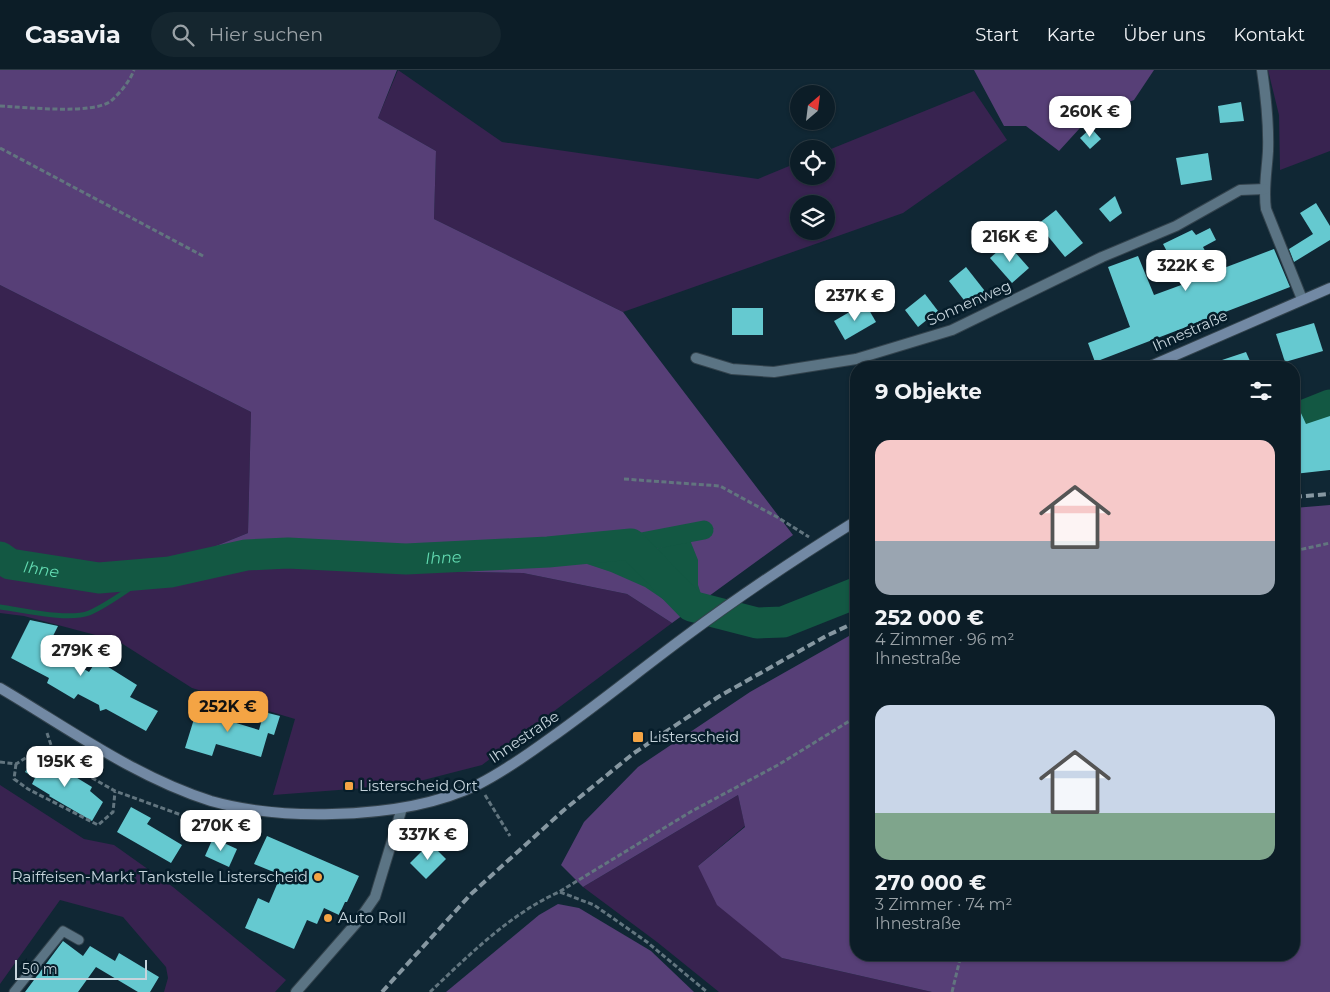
<!DOCTYPE html>
<html lang="de">
<meta charset="utf-8">
<style>
body{margin:0;font-family:Montserrat,sans-serif;background:#15262f;color:#f1f3f6;height:100vh;display:flex;flex-direction:column;font-size:19px;white-space:nowrap}
*{box-sizing:border-box;margin:0}
p{font-size:16px;color:#9aa2a7}
.icon{flex:none;width:28px;height:28px;fill:none;stroke:currentColor;stroke-width:2;stroke-linecap:round;stroke-linejoin:round}
.map{position:relative;flex:1;overflow:hidden}
.details{position:absolute;left:850px;top:291px;width:450px;height:600px;display:flex;flex-direction:column;background:#0c1d27;border-radius:20px;box-shadow:0 1px 4px #0004,0 0 0 1px #2c3b44}
.details>*{flex:none}
.needle{width:32px;rotate:28deg}
.buttons{position:absolute;left:790px;top:15px;display:grid;gap:10px}
.buttons a{display:grid;place-items:center;width:45px;height:45px;border-radius:50%;background:#0c1d27;box-shadow:0 1px 4px #0004,0 0 0 1px #2c3b44;font-size:25px}
.scale{position:absolute;left:15px;bottom:12px;width:132px;box-sizing:border-box;padding-left:5px;border:2px solid #c6d4dc;border-top:0;font-size:14px;line-height:18px;white-space:nowrap;color:#c6d4dc;-webkit-text-stroke:4px #061d2a;paint-order:stroke}
.price{position:absolute;translate:-50% -42px;padding:0 11px;border-radius:10px;background:#fff;color:#222;font-size:16px;line-height:32px;filter:drop-shadow(0 1px 2px #0008)}
.price::after{content:'';position:absolute;left:50%;top:30px;width:15px;height:11px;margin-left:-8px;background:inherit;clip-path:polygon(0 0,100% 0,50% 100%)}
.price.current{background:#f4a444;color:#111}
ul{padding:0;list-style:none}
li{display:grid;align-content:center;gap:10px;height:265px;padding:0 25px}
li span{display:grid;place-items:center;height:155px;border-radius:15px;color:#555}
li>.icon{margin-inline-start:auto}
span .icon{width:90px;height:90px;fill:#fffc;stroke-width:1}
li b{font-size:21px}
h2{display:flex;justify-content:space-between;align-items:center;height:60px;padding:0 25px;font-size:21px}
header{display:flex;align-items:center;gap:30px;box-sizing:border-box;height:70px;padding:0 25px;background:#0c1d27;border-bottom:1px solid #2c3b44}
header strong{font-size:24px}
nav{display:flex;gap:28px;margin-inline-start:auto;font-size:18px}
.search{width:350px;height:45px;background:#15262f;display:flex;align-items:center;gap:12px;box-sizing:border-box;padding:0 18px;border-radius:28px;color:#9aa2a7;font-size:19px}
.map>svg:first-child{display:block}
</style>
<header>
<strong>Casavia</strong>
<div class="search"><svg class="icon" aria-label="search" viewBox="0 0 24 24"><circle cx="10" cy="10" r="6"/><path d="M15 15l6 6"/></svg>Hier suchen</div>
<nav><a>Start</a><a>Karte</a><a>Über uns</a><a>Kontakt</a></nav>
</header>
<div class="map">
<svg width="1330" height="922" viewBox="0 0 1330 922">
<rect width="100%" height="100%" fill="#102734"/>
<!-- green -->
<g fill="#382350" fill-rule="evenodd">
<path d="M 398,0 L 502,72 L 758,109 L 799,92 L 799,106 L 826,106 L 826,81 L 974,21 L 1007,70 L 903,143 L 623,242 L 434,149 L 436,81 L 378,48 ZM 799,134 L 826,134 L 826,161 L 799,161 Z"/>
<path d="M 1268,0 L 1330,0 L 1330,81 L 1280,100 L 1279,45 Z"/>
<path d="M 0,215 L 251,342 L 248,463 L 120,515 L 242,497 L 523,503 L 627,524 L 672,553 L 482,695 L 404,715 L 273,725 L 295,649 L 192,618 L 118,571 L 24,546 L 0,543 Z"/>
<path d="M 0,715 L 84,769 L 114,775 L 173,817 L 286,910 L 275,922 L 164,922 L 168,908 L 166,897 L 123,847 L 60,830 L 0,914 Z"/>
<path d="M 738,725 L 745,756 L 698,796 L 782,888 L 932,922 L 719,922 L 657,872 L 583,817 Z"/>
</g>
<!-- forest -->
<g fill="#573f77">
<path d="M 0,0 L 397,0 L 378,48 L 436,81 L 434,149 L 623,242 L 793,465 L 672,553 L 627,524 L 523,503 L 242,497 L 117,516 L 248,463 L 251,342 L 0,215 Z"/>
<path d="M 974,0 L 1154,0 L 1134,30 L 1090,47 L 1059,81 L 1026,56 L 1004,56 Z"/>
<path d="M 1330,435 L 1330,922 L 932,922 L 782,888 L 717,835 L 698,796 L 745,757 L 738,725 L 583,817 L 561,795 L 584,752 L 638,697 L 750,622 L 856,562 L 856,885 L 1294,885 L 1294,438 Z"/>
<path d="M 558,834 L 579,838 L 651,881 L 694,922 L 446,922 L 539,845 Z"/>
</g>
<!-- water -->
<path fill="#135843" d="M 690,470 L 698,490 L 698,515 L 702,527 L 682,542 L 645,517 L 611,502 L 587,494 L 590,489 L 596,487 L 639,483 Z"/>
<g fill="none" stroke-linecap="round" stroke-linejoin="round">
<!-- stream -->
<path stroke="#135843" stroke-width="5" d="M 0,537 C 23,540 68,551 89,543 C 103,537 116,528 129,519 L 131,505"/>
<!-- canal -->
<path stroke="#135843" stroke-width="19" d="M 631,474 L 704,460"/>
<!-- river -->
<g stroke="#135843" stroke-width="31">
<path d="M 1305,345 L 1330,335"/>
<path id="s1" d="M 0,487 L 10,494 L 99,508 L 170,502 L 246,485 L 288,483 L 406,489 L 548,482 L 631,474 L 691,536 L 757,553 L 783,552 L 856,523"/>
</g>
</g>
<!-- building -->
<g fill="#65c9d0">
<path d="M 1241,32 L 1244,51 L 1220,53 L 1218,36 Z"/>
<path d="M 1091,58 L 1101,69 L 1090,79 L 1080,68 Z"/>
<path d="M 1208,83 L 1212,110 L 1181,115 L 1176,88 Z"/>
<path d="M 1115,126 L 1122,143 L 1110,152 L 1099,139 Z"/>
<path d="M 1316,133 L 1330,156 L 1330,170 L 1294,192 L 1289,179 L 1313,164 L 1300,143 Z"/>
<path d="M 1056,140 L 1083,173 L 1065,187 L 1038,154 Z"/>
<path d="M 1210,158 L 1216,170 L 1203,177 L 1216,201 L 1274,179 L 1290,217 L 1095,292 L 1088,273 L 1130,257 L 1108,197 L 1138,186 L 1154,225 L 1184,214 L 1163,174 L 1192,160 L 1196,165 Z"/>
<path d="M 1007,173 L 1029,198 L 1012,213 L 990,188 Z"/>
<path d="M 966,197 L 988,225 L 971,239 L 949,211 Z"/>
<path d="M 925,224 L 938,241 L 918,257 L 905,240 Z"/>
<path d="M 865,233 L 876,252 L 845,270 L 834,251 Z"/>
<rect x="732" y="238" width="31" height="27"/>
<path d="M 1314,253 L 1323,281 L 1285,292 L 1276,264 Z"/>
<path d="M 1246,282 L 1253,298 L 1208,298 L 1207,295 Z"/>
<path d="M 1294,328 L 1306,354 L 1330,346 L 1330,400 L 1294,404 Z"/>
<path d="M 30,550 L 58,556 L 47,578 L 89,602 L 97,590 L 137,615 L 130,627 L 158,641 L 146,661 L 106,639 L 100,641 L 99,635 L 78,624 L 74,629 L 47,613 L 49,608 L 11,588 Z"/>
<path d="M 198,636 L 225,644 L 223,649 L 259,660 L 264,642 L 280,646 L 274,665 L 268,663 L 261,687 L 216,674 L 212,686 L 185,678 Z"/>
<path d="M 46,689 L 75,705 L 74,706 L 92,717 L 90,721 L 103,732 L 92,751 L 49,726 L 50,725 L 32,714 L 35,708 L 25,702 L 32,690 L 42,696 Z"/>
<path d="M 131,737 L 151,748 L 147,754 L 182,775 L 171,793 L 117,762 Z"/>
<path d="M 267,766 L 359,806 L 347,832 L 345,832 L 339,845 L 324,838 L 317,854 L 307,850 L 294,879 L 245,858 L 258,828 L 269,833 L 281,805 L 254,794 Z"/>
<path d="M 213,768 L 237,779 L 229,797 L 205,786 Z"/>
<path d="M 430,773 L 446,789 L 426,809 L 410,793 Z"/>
<path d="M 63,871 L 83,886 L 90,876 L 115,891 L 119,883 L 159,907 L 150,922 L 138,922 L 96,897 L 78,922 L 25,922 Z"/>
</g>
<g fill="none" stroke-linecap="round" stroke-linejoin="round">
<defs>
<path id="lane" d="M 14,922 L 63,861 L 79,870"/>
<g id="street">
<path d="M 1262,0 C 1266,27 1269,53 1268,81 C 1267,100 1263,120 1266,139 L 1302,229"/>
<path d="M 696,288 L 732,299 L 774,302 L 856,289 L 952,260 L 1102,187 L 1176,156 L 1240,120 L 1265,119"/>
<path d="M 296,922 L 359,850 L 375,827 L 402,738"/>
</g>
<g id="secondary">
<path d="M 1146,298 L 1330,218"/>
<path d="M 0,618 C 68,658 135,707 211,731 C 250,742 291,745 332,744 C 382,743 434,736 479,714 C 504,701 527,685 549,669 C 596,636 640,600 686,566 C 741,525 798,487 856,451"/>
</g>
</defs>
<!-- lane casing -->
<use href="#lane" stroke="#33434d" stroke-width="11"/>
<!-- street casing -->
<use href="#street" stroke="#33434d" stroke-width="12"/>
<!-- secondary casing -->
<use href="#secondary" stroke="#33434d" stroke-width="12"/>
<!-- path -->
<g stroke="#62757f" stroke-width="3" stroke-dasharray="5 2.5" stroke-linecap="butt">
<path d="M 0,36 C 25,37 92,45 111,31 C 120,23 130,11 134,0"/>
<path d="M 0,78 L 205,187"/>
<path d="M 624,409 L 720,416 L 777,447 L 809,467"/>
<path d="M 1294,481 L 1330,473"/>
<path d="M 47,663 L 55,687 L 115,721 L 220,759 L 232,750"/>
<path d="M 0,692 L 16,694 L 35,682 L 55,687"/>
<path d="M 16,694 L 14,709 L 28,719 L 98,755 L 113,742 L 115,722"/>
<path d="M 485,725 L 510,766"/>
<path d="M 560,822 L 594,835 L 647,872 L 707,922"/>
<path d="M 430,922 C 469,885 510,844 559,822 L 692,741 L 778,695 L 856,647"/>
<path d="M 952,922 L 961,885"/>
</g>
<!-- lane -->
<use href="#lane" stroke="#5b7484" stroke-width="9"/>
<!-- street -->
<use href="#street" stroke="#5b7484" stroke-width="10"/>
<!-- secondary -->
<use href="#secondary" stroke="#7289a4" stroke-width="10"/>
<!-- rail -->
<g stroke="#8697a1" stroke-width="4" stroke-dasharray="8 4" stroke-linecap="butt">
<path d="M 1294,427 L 1330,424"/>
<path d="M 382,922 L 471,824 L 564,740 L 634,683 L 718,627 L 826,566 L 856,552"/>
</g>
</g>
<!-- markers -->
<g fill="#f4a444" stroke="#061d2a" stroke-width="2">
<rect x="632" y="661" width="12" height="12" rx="2.5"/>
<rect x="344" y="711" width="10" height="10" rx="2.5"/>
<circle cx="318" cy="807" r="5"/>
<circle cx="328" cy="848" r="5"/>
</g>
<g text-anchor="middle" stroke-width="5" stroke-linejoin="round" paint-order="stroke">
<!-- street labels -->
<g font-size="15" fill="#c6d4dc" stroke="#061d2a">
<text transform="translate(969 233) rotate(-24)" y="5">Sonnenweg</text>
<text transform="translate(1190 261) rotate(-24)" y="5">Ihnestraße</text>
<text transform="translate(524 667) rotate(-34)" y="5">Ihnestraße</text>
</g>
<!-- poi labels -->
<g font-size="15" fill="#c6d4dc" stroke="#061d2a" text-anchor="start">
<text x="649" y="672">Listerscheid</text>
<text x="359" y="721">Listerscheid Ort</text>
<text x="308" y="812" text-anchor="end">Raiffeisen-Markt Tankstelle Listerscheid</text>
<text x="338" y="853">Auto Roll</text>
</g>
<!-- water labels -->
<g font-size="16" font-style="italic" fill="#62dab1" stroke="#061d2a">
<text dy="6" stroke="none"><textPath href="#s1" startOffset="449">Ihne</textPath></text>
<text dy="6" stroke="none"><textPath href="#s1" startOffset="44">Ihne</textPath></text>
</g>
</g>
</svg>
<div class="buttons">
<a><svg class="needle" viewBox="-14 -14 28 28"><path d="M0-13l5 13h-10z" fill="#e53935"/><path d="M0 13l5-13h-10z" fill="#9aa2a7"/></svg></a>
<a><svg class="icon" aria-label="locate" viewBox="0 0 24 24"><circle cx="12" cy="12" r="6"/><path d="M12 2v4M12 18v4M2 12h4M18 12h4"/></svg></a>
<a><svg class="icon" aria-label="layers" viewBox="0 0 24 24"><path d="M12 4l9 5-9 5-9-5zM3 14l9 5 9-5"/></svg></a>
</div>
<div class="scale">50 m</div>
<b class="price" style="left:1090px;top:68px">260K €</b>
<b class="price" style="left:1010px;top:193px">216K €</b>
<b class="price" style="left:1186px;top:222px">322K €</b>
<b class="price" style="left:855px;top:252px">237K €</b>
<b class="price" style="left:81px;top:607px">279K €</b>
<b class="price current" style="left:228px;top:663px">252K €</b>
<b class="price" style="left:65px;top:718px">195K €</b>
<b class="price" style="left:221px;top:782px">270K €</b>
<b class="price" style="left:428px;top:791px">337K €</b>
<section class="details">
<h2>9 Objekte<svg class="icon" aria-label="filters" viewBox="0 0 24 24"><path d="M4 7h16M4 17h16"/><circle cx="9" cy="7" r="2"/><circle cx="15" cy="17" r="2"/></svg></h2>
<ul>
<li><span style="background:linear-gradient(#f6c9c9 65%,#9aa5b1 0)"><svg class="icon" aria-label="home" viewBox="0 0 24 24"><path d="M3 11l9-7 9 7M6 9v11h12V9"/></svg></span><div><b>252 000 €</b><p>4 Zimmer · 96 m²</p><p>Ihnestraße</p></div></li>
<li><span style="background:linear-gradient(#c9d6e8 70%,#7fa58c 0)"><svg class="icon" aria-label="home" viewBox="0 0 24 24"><path d="M3 11l9-7 9 7M6 9v11h12V9"/></svg></span><div><b>270 000 €</b><p>3 Zimmer · 74 m²</p><p>Ihnestraße</p></div></li>
</ul>
</section>
</div>
